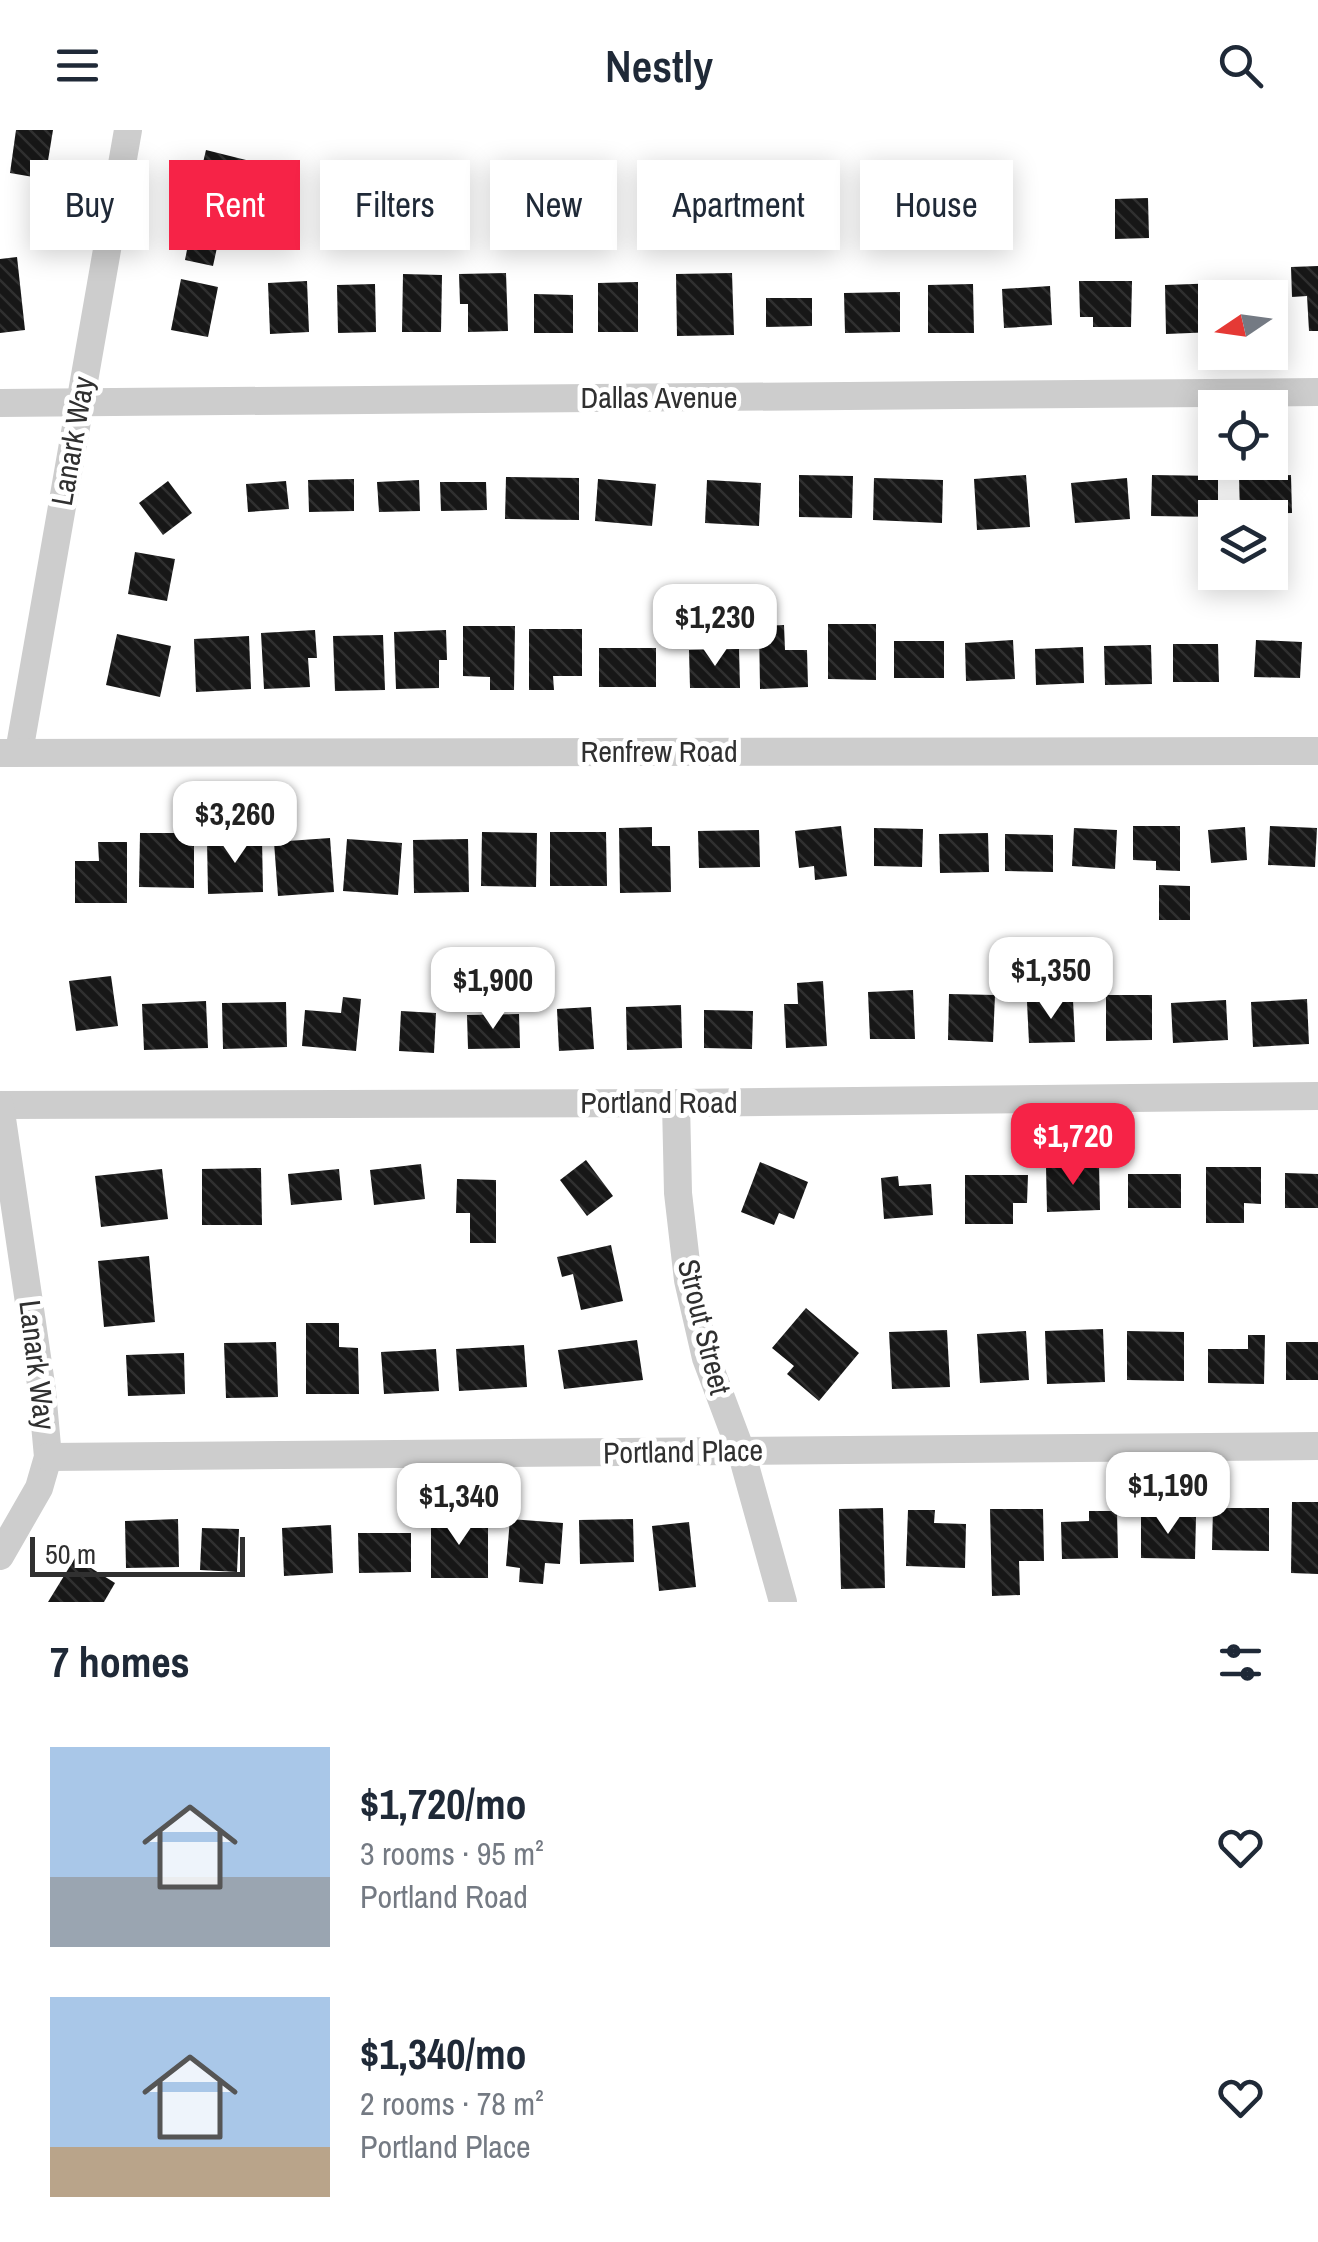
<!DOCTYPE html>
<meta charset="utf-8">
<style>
body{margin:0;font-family:"Archivo Narrow",sans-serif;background:#f6f6f7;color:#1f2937;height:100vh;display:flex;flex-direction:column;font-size:38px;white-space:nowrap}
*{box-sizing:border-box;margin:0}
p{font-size:32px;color:#747a83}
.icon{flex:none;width:55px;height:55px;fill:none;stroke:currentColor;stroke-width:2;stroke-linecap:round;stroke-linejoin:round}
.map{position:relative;height:1472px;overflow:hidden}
.panel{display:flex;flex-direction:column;background:#fff;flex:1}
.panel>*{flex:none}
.guide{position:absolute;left:30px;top:30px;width:1260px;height:90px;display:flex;gap:20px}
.needle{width:65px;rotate:257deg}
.tools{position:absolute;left:1198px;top:150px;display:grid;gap:20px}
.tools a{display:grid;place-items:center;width:90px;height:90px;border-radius:0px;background:#fff;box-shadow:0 5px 25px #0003;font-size:50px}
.scale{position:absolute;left:30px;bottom:25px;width:215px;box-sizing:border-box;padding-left:10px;border:5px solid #303030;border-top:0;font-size:28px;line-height:35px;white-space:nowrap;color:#303030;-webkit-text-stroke:8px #fff;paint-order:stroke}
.price{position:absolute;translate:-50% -85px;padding:0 22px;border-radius:20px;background:#fff;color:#222;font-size:32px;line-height:65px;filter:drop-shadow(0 2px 5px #0008)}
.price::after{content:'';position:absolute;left:50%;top:60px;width:30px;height:22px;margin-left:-15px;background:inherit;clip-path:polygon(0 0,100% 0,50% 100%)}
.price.active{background:#f62347;color:#fff}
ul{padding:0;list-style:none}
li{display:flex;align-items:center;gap:30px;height:250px;padding:0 50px}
li span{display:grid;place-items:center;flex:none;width:280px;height:200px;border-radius:0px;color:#555}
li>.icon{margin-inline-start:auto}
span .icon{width:120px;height:120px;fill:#fffc;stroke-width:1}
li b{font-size:42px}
h2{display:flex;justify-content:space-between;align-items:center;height:120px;padding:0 50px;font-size:42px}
.pill{padding:0 35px;border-radius:0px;background:#fff;box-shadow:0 5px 25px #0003;font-size:35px;line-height:90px}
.pill.active{background:#f62347;color:#fff}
header{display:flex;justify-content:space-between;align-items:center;height:130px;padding:0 50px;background:#fff;font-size:45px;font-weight:600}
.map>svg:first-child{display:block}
</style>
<header><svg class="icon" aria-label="menu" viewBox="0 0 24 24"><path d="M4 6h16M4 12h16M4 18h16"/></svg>Nestly<svg class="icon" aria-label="search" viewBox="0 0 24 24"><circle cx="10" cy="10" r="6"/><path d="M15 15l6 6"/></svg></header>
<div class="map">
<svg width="1318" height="1472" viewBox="0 0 1318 1472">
<defs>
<pattern id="building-back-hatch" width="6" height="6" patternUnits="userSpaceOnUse" patternTransform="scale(2.5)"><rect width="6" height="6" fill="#171717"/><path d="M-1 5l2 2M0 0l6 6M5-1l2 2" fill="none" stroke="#303030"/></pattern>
</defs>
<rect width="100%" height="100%" fill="#fff"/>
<!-- building -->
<g fill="url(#building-back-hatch)">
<path d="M 16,0 L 53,0 L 45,49 L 10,43 Z"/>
<path d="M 206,20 L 246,30 L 235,71 L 196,62 Z"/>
<path d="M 1148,68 L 1149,108 L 1115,109 L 1115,69 Z"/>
<path d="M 195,79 L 224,85 L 213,136 L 185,130 Z"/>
<path d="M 17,127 L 25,200 L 0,203 L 0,129 Z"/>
<path d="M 1318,136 L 1318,201 L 1309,201 L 1307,166 L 1292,167 L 1291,137 Z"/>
<path d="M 506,143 L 508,201 L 468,202 L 468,174 L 460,174 L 459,144 Z"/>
<path d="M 732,143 L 734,205 L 677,206 L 676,144 Z"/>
<path d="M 403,144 L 442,145 L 441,202 L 402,202 Z"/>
<path d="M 181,149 L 218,157 L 208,207 L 171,200 Z"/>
<path d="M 307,151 L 309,202 L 270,204 L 268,153 Z"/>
<path d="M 1079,151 L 1132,151 L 1131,197 L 1093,197 L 1093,187 L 1080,187 Z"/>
<path d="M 638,152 L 638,202 L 598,202 L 598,153 Z"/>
<path d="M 1221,153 L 1222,168 L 1215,168 L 1215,202 L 1166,204 L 1165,155 Z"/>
<path d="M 375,154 L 376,202 L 338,203 L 337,155 Z"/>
<path d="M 973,154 L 974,203 L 928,203 L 928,155 Z"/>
<path d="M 1050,156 L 1052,195 L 1004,198 L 1002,159 Z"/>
<path d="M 900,162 L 900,202 L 845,203 L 844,163 Z"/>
<path d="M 534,164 L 573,165 L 573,203 L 534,203 Z"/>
<path d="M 766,168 L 812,168 L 812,196 L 766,197 Z"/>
<path d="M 799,345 L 853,346 L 852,388 L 799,387 Z"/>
<path d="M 1026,345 L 1030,397 L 977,400 L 974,349 Z"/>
<path d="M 1152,345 L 1218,346 L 1218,387 L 1151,386 Z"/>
<path d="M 1291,345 L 1292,383 L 1240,384 L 1239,346 Z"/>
<path d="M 506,347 L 579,348 L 579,390 L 505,389 Z"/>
<path d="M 874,348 L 943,350 L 942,393 L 873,390 Z"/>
<path d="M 1127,348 L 1130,389 L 1075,393 L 1071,353 Z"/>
<path d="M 354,349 L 354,381 L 309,382 L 308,350 Z"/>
<path d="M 598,349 L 656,354 L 652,396 L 595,391 Z"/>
<path d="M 419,350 L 420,381 L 379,382 L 377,352 Z"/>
<path d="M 707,350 L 761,353 L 759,396 L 705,393 Z"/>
<path d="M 168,351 L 192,383 L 163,405 L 139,373 Z"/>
<path d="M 286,351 L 289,379 L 248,382 L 246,354 Z"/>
<path d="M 440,352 L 486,352 L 487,380 L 441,381 Z"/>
<path d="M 135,422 L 175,429 L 167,471 L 128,464 Z"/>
<path d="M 828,494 L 876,494 L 876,550 L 828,549 Z"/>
<path d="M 784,495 L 785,520 L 807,520 L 808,557 L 760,559 L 759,496 Z"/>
<path d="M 463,496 L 515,496 L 514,560 L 490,560 L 490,547 L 463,546 Z"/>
<path d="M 529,499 L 582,499 L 582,546 L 553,546 L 554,560 L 529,560 Z"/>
<path d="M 315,500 L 317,528 L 308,528 L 310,557 L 264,559 L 261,503 Z"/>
<path d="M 446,500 L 447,530 L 439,530 L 439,558 L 396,559 L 394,502 Z"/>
<path d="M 117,504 L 171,516 L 160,567 L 106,555 Z"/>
<path d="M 383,505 L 385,560 L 335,561 L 333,506 Z"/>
<path d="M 249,506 L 251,559 L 196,562 L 194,509 Z"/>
<path d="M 1013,510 L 1015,549 L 966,551 L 965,513 Z"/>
<path d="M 1256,510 L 1302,512 L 1300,548 L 1254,547 Z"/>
<rect x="894" y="511" width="50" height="37"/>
<path d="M 1173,514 L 1218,514 L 1219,552 L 1173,552 Z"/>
<path d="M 1151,515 L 1152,554 L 1105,555 L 1104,516 Z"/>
<path d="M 1083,517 L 1084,553 L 1036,555 L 1035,519 Z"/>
<rect x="599" y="518" width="57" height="39"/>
<path d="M 739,519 L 740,558 L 690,558 L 689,520 Z"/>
<path d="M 841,696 L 847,746 L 815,750 L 814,736 L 799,738 L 795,701 Z"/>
<path d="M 1133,696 L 1180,696 L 1180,741 L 1156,740 L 1156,731 L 1133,730 Z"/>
<path d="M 1270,696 L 1317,698 L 1315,737 L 1268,735 Z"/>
<path d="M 652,697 L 652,716 L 670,716 L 671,762 L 620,763 L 619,698 Z"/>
<path d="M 1245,697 L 1247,730 L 1211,733 L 1208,700 Z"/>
<path d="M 874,698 L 923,699 L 922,737 L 874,736 Z"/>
<path d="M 1074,698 L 1117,700 L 1115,739 L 1072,736 Z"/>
<path d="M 759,700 L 760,737 L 699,738 L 698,701 Z"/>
<path d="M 482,702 L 537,703 L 536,757 L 481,756 Z"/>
<path d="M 550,702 L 606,702 L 607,756 L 550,756 Z"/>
<path d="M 140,703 L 194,703 L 194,758 L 139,757 Z"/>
<path d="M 988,703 L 989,742 L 940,743 L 939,704 Z"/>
<path d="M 1005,704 L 1053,705 L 1053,742 L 1005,741 Z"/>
<path d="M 330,708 L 334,762 L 278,766 L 274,712 Z"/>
<path d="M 262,709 L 263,762 L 208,764 L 207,710 Z"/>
<path d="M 347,709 L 402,713 L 398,765 L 343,761 Z"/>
<path d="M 468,709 L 469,762 L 414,763 L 413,710 Z"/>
<path d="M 98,712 L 127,712 L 127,773 L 75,773 L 75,731 L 99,731 Z"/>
<path d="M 1159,755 L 1190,756 L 1190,790 L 1159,790 Z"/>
<path d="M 111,846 L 118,896 L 76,901 L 69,851 Z"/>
<path d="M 823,851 L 827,916 L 786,918 L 784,874 L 798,874 L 797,853 Z"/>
<path d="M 913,860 L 915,909 L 870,909 L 868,862 Z"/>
<path d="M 949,864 L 995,865 L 993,912 L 948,910 Z"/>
<path d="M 1106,865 L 1152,865 L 1152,910 L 1106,911 Z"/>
<path d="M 343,867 L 361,869 L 356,921 L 302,916 L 305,880 L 341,883 Z"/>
<path d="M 1307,869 L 1309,914 L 1253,917 L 1251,872 Z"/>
<path d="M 1073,870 L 1075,912 L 1029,913 L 1027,872 Z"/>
<path d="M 1226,870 L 1228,910 L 1173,913 L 1171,873 Z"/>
<path d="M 206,871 L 208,918 L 144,920 L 142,874 Z"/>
<path d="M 286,872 L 287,917 L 223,919 L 222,873 Z"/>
<path d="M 681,875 L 682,918 L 627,920 L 626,877 Z"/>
<path d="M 591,877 L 594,919 L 559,921 L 557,879 Z"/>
<path d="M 704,880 L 753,881 L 752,919 L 704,918 Z"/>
<path d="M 401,881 L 436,883 L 434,923 L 399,921 Z"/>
<path d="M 519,884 L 520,918 L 468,919 L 467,885 Z"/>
<path d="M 586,1030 L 613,1066 L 587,1086 L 560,1050 Z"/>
<path d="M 760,1032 L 808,1052 L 794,1089 L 779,1083 L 774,1095 L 741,1082 Z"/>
<path d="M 421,1034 L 425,1069 L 374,1075 L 370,1040 Z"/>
<path d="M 1099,1034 L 1100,1080 L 1047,1082 L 1046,1036 Z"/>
<path d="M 1206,1037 L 1261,1037 L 1261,1074 L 1244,1073 L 1244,1093 L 1206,1093 Z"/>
<path d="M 261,1038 L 262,1095 L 202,1095 L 202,1039 Z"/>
<path d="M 162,1039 L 168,1089 L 101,1097 L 95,1046 Z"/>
<path d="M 339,1039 L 342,1070 L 291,1075 L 288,1044 Z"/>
<path d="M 1285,1043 L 1318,1044 L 1318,1078 L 1285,1078 Z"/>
<rect x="1128" y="1044" width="53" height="34"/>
<path d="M 965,1045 L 1028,1045 L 1027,1073 L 1013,1073 L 1013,1094 L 965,1094 Z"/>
<path d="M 898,1046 L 899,1056 L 931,1054 L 933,1085 L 884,1089 L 881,1048 Z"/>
<path d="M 457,1049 L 496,1050 L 496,1113 L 470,1113 L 470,1083 L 456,1083 Z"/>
<path d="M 611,1115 L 623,1171 L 581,1180 L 573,1144 L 562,1147 L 557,1127 Z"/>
<path d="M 149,1126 L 155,1192 L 104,1197 L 98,1131 Z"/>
<path d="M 806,1178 L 859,1223 L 819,1271 L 787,1244 L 794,1236 L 772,1218 Z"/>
<path d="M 306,1193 L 339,1193 L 339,1217 L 358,1218 L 359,1264 L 306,1264 Z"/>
<path d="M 1103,1199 L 1105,1252 L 1047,1254 L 1045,1201 Z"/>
<path d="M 947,1200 L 950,1257 L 892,1259 L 889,1202 Z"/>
<path d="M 1026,1201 L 1029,1250 L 980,1253 L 977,1204 Z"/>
<path d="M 1127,1201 L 1184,1202 L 1184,1251 L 1127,1250 Z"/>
<path d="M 1248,1205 L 1265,1205 L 1264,1254 L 1208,1253 L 1208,1219 L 1248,1219 Z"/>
<path d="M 637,1210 L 643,1250 L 564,1259 L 558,1220 Z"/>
<path d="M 276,1212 L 278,1267 L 226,1268 L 224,1213 Z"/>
<rect x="1286" y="1212" width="32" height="38"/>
<path d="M 524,1215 L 527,1257 L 459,1261 L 456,1219 Z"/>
<path d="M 436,1219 L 439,1261 L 384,1264 L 381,1222 Z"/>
<path d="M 184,1223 L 185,1264 L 128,1266 L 126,1225 Z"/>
<path d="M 1292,1372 L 1318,1372 L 1318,1444 L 1291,1443 Z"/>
<path d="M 883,1378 L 885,1458 L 841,1459 L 839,1379 Z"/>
<path d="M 1213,1378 L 1269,1378 L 1269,1421 L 1212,1420 Z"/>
<path d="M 990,1379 L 1043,1379 L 1044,1431 L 1019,1431 L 1020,1465 L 992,1466 Z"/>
<path d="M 908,1380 L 935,1380 L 934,1393 L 966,1394 L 965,1438 L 906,1436 Z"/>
<path d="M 1089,1381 L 1117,1381 L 1118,1428 L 1062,1429 L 1061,1392 L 1089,1391 Z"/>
<path d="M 1141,1386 L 1196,1386 L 1195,1429 L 1141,1428 Z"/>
<rect x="431" y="1388" width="57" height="60"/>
<path d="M 178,1389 L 179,1437 L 126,1438 L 125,1391 Z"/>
<path d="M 510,1389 L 563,1393 L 560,1434 L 545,1433 L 543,1454 L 519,1452 L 520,1438 L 506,1436 Z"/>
<path d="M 633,1389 L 634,1432 L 580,1434 L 579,1390 Z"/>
<path d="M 689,1392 L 696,1457 L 659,1461 L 652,1396 Z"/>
<path d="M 331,1395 L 333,1443 L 284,1446 L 282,1398 Z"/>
<path d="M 202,1398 L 239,1399 L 237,1442 L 200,1440 Z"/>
<path d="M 358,1403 L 411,1403 L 411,1442 L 359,1443 Z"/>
<path d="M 75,1428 L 115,1453 L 104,1472 L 48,1472 Z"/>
</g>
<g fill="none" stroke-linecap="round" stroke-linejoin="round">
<!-- minor -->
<g stroke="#cdcdcd" stroke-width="28">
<path d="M 0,273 L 1318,262"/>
<path d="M 19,622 L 128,0"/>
<path d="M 0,623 L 1318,621"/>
<path d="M 676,973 L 678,1063 L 688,1150 L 706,1228 L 741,1321 L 783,1472"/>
<path d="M 0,975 L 676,973 L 1318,966"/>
<path d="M 0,975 L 42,1261 L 48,1327 L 39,1358 L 0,1426"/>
<path d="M 48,1327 L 1318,1316"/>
</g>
</g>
<g text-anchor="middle" stroke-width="10" stroke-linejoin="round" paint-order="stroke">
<!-- street labels -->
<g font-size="30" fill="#303030" stroke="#fff">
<text x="659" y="278">Dallas Avenue</text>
<text transform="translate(73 311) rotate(-80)" y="10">Lanark Way</text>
<text x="659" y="632">Renfrew Road</text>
<text x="659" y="983">Portland Road</text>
<text transform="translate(704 1197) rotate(76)" y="10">Strout Street</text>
<text transform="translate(37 1235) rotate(83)" y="10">Lanark Way</text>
<text transform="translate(683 1322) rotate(-1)" y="10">Portland Place</text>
</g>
</g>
</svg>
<div class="tools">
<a><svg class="needle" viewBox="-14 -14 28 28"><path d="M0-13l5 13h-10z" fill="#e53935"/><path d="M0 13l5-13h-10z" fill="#747a83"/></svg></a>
<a><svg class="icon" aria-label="locate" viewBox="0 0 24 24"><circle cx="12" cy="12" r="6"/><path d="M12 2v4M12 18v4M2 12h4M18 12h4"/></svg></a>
<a><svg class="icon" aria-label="layers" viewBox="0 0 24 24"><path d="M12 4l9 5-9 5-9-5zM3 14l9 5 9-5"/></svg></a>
</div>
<div class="scale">50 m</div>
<b class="price" style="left:715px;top:539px">$1,230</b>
<b class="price" style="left:235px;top:736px">$3,260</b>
<b class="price" style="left:1051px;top:892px">$1,350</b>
<b class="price" style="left:493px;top:902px">$1,900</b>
<b class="price active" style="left:1073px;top:1058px">$1,720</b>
<b class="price" style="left:1168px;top:1407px">$1,190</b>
<b class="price" style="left:459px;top:1418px">$1,340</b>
<div class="guide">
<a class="pill">Buy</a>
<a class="pill active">Rent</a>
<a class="pill">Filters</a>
<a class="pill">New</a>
<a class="pill">Apartment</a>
<a class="pill">House</a>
</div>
</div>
<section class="panel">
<h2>7 homes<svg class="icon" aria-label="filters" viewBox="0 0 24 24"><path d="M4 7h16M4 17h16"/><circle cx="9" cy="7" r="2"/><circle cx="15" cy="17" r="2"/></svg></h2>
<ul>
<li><span style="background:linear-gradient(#a9c7e8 65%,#9aa5b1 0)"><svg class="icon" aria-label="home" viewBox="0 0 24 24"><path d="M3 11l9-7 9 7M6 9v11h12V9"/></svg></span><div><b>$1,720/mo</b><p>3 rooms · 95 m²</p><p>Portland Road</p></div><svg class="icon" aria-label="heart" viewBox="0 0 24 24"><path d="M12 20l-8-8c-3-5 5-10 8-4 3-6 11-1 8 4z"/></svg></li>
<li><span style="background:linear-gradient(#a9c7e8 75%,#b9a48a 0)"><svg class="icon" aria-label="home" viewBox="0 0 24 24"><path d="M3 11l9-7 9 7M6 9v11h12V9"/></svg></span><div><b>$1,340/mo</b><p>2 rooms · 78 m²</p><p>Portland Place</p></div><svg class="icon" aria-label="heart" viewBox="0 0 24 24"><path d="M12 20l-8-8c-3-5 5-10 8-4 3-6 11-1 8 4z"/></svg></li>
</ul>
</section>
